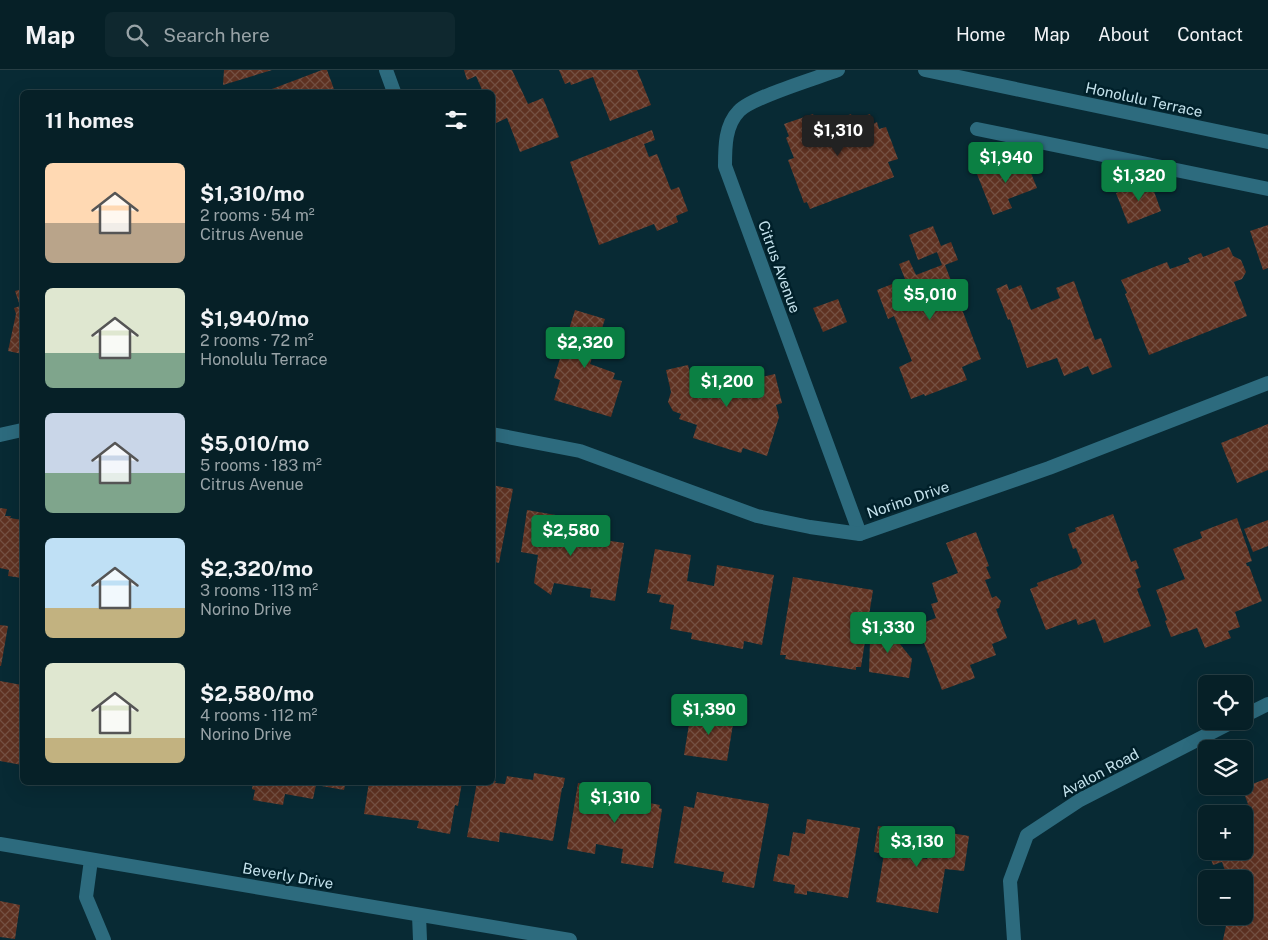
<!DOCTYPE html>
<meta charset="utf-8">
<style>
body{margin:0;font-family:"Public Sans",sans-serif;background:#0f282f;color:#f1f3f6;height:100vh;display:flex;flex-direction:column;font-size:19px;white-space:nowrap}
*{box-sizing:border-box;margin:0}
p{font-size:16px;color:#98a3a7}
.icon{flex:none;width:28px;height:28px;fill:none;stroke:currentColor;stroke-width:2;stroke-linecap:round;stroke-linejoin:round}
.map{position:relative;flex:1;overflow:hidden}
.sheet{position:absolute;left:20px;top:20px;width:475px;height:695px;display:flex;flex-direction:column;background:#062027;border-radius:8px;box-shadow:0 5px 20px #0002,0 0 0 1px #273e44}
.sheet>*{flex:none}
.controls{position:absolute;left:1198px;top:605px;display:grid;gap:10px}
.controls a{display:grid;place-items:center;width:55px;height:55px;border-radius:8px;background:#062027;box-shadow:0 5px 20px #0002,0 0 0 1px #273e44;font-size:25px}
.price{position:absolute;translate:-50% -42px;padding:0 11px;border-radius:5px;background:#0b8043;color:#fff;font-size:16px;line-height:32px;filter:drop-shadow(0 1px 2px #0008)}
.price::after{content:'';position:absolute;left:50%;top:30px;width:15px;height:11px;margin-left:-8px;background:inherit;clip-path:polygon(0 0,100% 0,50% 100%)}
.price.current{background:#222;color:#fff}
ul{padding:0;list-style:none}
li{display:flex;align-items:center;gap:15px;height:125px;padding:0 25px}
li span{display:grid;place-items:center;flex:none;width:140px;height:100px;border-radius:8px;color:#555}
li>.icon{margin-inline-start:auto}
span .icon{width:60px;height:60px;fill:#fffc;stroke-width:1}
li b{font-size:21px}
h2{display:flex;justify-content:space-between;align-items:center;height:60px;padding:0 25px;font-size:21px}
header{display:flex;align-items:center;gap:30px;box-sizing:border-box;height:70px;padding:0 25px;background:#062027;border-bottom:1px solid #273e44}
header strong{font-size:24px}
nav{display:flex;gap:28px;margin-inline-start:auto;font-size:18px}
.search{width:350px;height:45px;background:#0f282f;display:flex;align-items:center;gap:12px;box-sizing:border-box;padding:0 18px;border-radius:8px;color:#98a3a7;font-size:19px}
.map>svg:first-child{display:block}
</style>
<header>
<strong>Map</strong>
<div class="search"><svg class="icon" aria-label="search" viewBox="0 0 24 24"><circle cx="10" cy="10" r="6"/><path d="M15 15l6 6"/></svg>Search here</div>
<nav><a>Home</a><a>Map</a><a>About</a><a>Contact</a></nav>
</header>
<div class="map">
<svg width="1268" height="870" viewBox="0 0 1268 870">
<defs>
<pattern id="building-cross-hatch" width="8" height="8" patternUnits="userSpaceOnUse" patternTransform="scale(1.25)"><rect width="8" height="8" fill="#5f3222"/><path d="M0 0l8 8M0 8l8-8" fill="none" stroke="#745042"/></pattern>
</defs>
<rect width="100%" height="100%" fill="#082a34"/>
<!-- building -->
<g fill="url(#building-cross-hatch)">
<path d="M 224,0 L 272,0 L 223,15 Z"/>
<path d="M 322,0 L 327,0 L 335,22 L 264,22 Z"/>
<path d="M 464,0 L 512,0 L 528,34 L 543,28 L 559,67 L 520,82 L 507,48 L 496,53 L 492,43 L 492,22 L 483,22 L 476,6 L 467,10 Z"/>
<path d="M 559,0 L 637,0 L 651,35 L 610,51 L 593,7 L 571,15 L 570,12 L 565,14 Z"/>
<path d="M 813,44 L 818,57 L 851,44 L 853,50 L 870,44 L 873,54 L 877,52 L 879,59 L 886,57 L 898,89 L 888,92 L 894,107 L 810,139 L 807,132 L 804,133 L 788,90 L 794,88 L 786,68 L 789,66 L 784,54 Z"/>
<path d="M 652,60 L 655,70 L 644,74 L 649,87 L 657,84 L 671,120 L 679,117 L 688,141 L 676,146 L 678,152 L 657,161 L 654,154 L 599,175 L 570,92 Z"/>
<path d="M 1024,86 L 1037,118 L 1008,129 L 1012,138 L 993,145 L 977,104 Z"/>
<path d="M 1150,110 L 1161,141 L 1128,154 L 1116,123 Z"/>
<path d="M 1268,155 L 1268,198 L 1263,200 L 1250,161 Z"/>
<path d="M 933,156 L 941,176 L 951,172 L 958,190 L 945,195 L 981,289 L 962,297 L 967,310 L 925,326 L 924,324 L 911,329 L 899,297 L 912,291 L 894,246 L 888,249 L 877,220 L 905,209 L 899,194 L 909,190 L 916,205 L 942,195 L 937,182 L 918,190 L 909,165 Z"/>
<path d="M 1229,177 L 1233,186 L 1241,190 L 1246,202 L 1242,209 L 1234,212 L 1247,246 L 1149,285 L 1125,224 L 1127,223 L 1121,210 L 1167,192 L 1170,199 L 1190,192 L 1188,188 L 1201,183 L 1203,187 Z"/>
<path d="M 1074,211 L 1095,270 L 1101,268 L 1112,297 L 1092,305 L 1088,296 L 1064,306 L 1057,288 L 1027,298 L 1010,249 L 1008,250 L 996,219 L 1007,214 L 1009,220 L 1021,215 L 1031,240 L 1060,228 L 1056,218 Z"/>
<path d="M 22,219 L 22,284 L 8,281 L 16,244 L 14,238 L 20,236 L 15,221 Z"/>
<path d="M 838,229 L 847,252 L 823,262 L 813,238 Z"/>
<path d="M 575,240 L 605,249 L 590,294 L 615,303 L 613,309 L 622,311 L 611,347 L 554,330 L 560,310 L 554,308 Z"/>
<path d="M 688,295 L 692,311 L 702,308 L 701,306 L 731,298 L 735,313 L 775,304 L 782,333 L 776,335 L 779,347 L 767,386 L 743,378 L 741,383 L 693,368 L 697,355 L 679,349 L 681,344 L 673,341 L 668,332 L 671,322 L 666,300 Z"/>
<path d="M 1268,354 L 1268,400 L 1237,413 L 1221,373 Z"/>
<path d="M 492,415 L 513,419 L 499,493 L 492,491 Z"/>
<path d="M 0,438 L 7,439 L 5,446 L 11,446 L 10,448 L 22,450 L 22,508 L 8,506 L 9,500 L 0,498 Z"/>
<path d="M 527,440 L 567,447 L 565,464 L 624,473 L 615,531 L 590,527 L 591,519 L 554,513 L 551,525 L 534,513 L 538,485 L 521,482 Z"/>
<path d="M 1113,444 L 1131,492 L 1136,490 L 1139,498 L 1135,500 L 1141,517 L 1137,519 L 1151,556 L 1104,573 L 1095,549 L 1078,555 L 1076,549 L 1046,560 L 1030,519 L 1038,516 L 1037,513 L 1077,498 L 1082,493 L 1076,478 L 1073,479 L 1068,464 L 1076,461 L 1075,458 Z"/>
<path d="M 1237,448 L 1252,491 L 1246,493 L 1247,496 L 1249,496 L 1262,531 L 1235,542 L 1240,557 L 1228,561 L 1231,568 L 1205,578 L 1197,558 L 1171,567 L 1165,551 L 1167,550 L 1156,520 L 1185,509 L 1173,479 L 1202,468 L 1200,462 Z"/>
<path d="M 1268,450 L 1268,476 L 1253,482 L 1244,459 Z"/>
<path d="M 976,462 L 989,496 L 986,497 L 991,508 L 985,510 L 992,528 L 996,526 L 1001,531 L 999,538 L 996,539 L 1007,568 L 992,574 L 996,585 L 970,595 L 975,608 L 942,620 L 917,555 L 936,548 L 931,534 L 938,532 L 932,513 L 958,503 L 946,473 Z"/>
<path d="M 655,479 L 691,485 L 687,511 L 714,516 L 717,495 L 774,505 L 762,575 L 744,571 L 743,579 L 691,569 L 692,563 L 670,559 L 674,535 L 659,532 L 661,525 L 647,523 Z"/>
<path d="M 793,507 L 873,520 L 861,597 L 856,597 L 856,600 L 785,589 L 786,585 L 780,585 Z"/>
<path d="M 878,547 L 912,589 L 909,608 L 869,602 L 870,571 Z"/>
<path d="M 0,555 L 8,556 L 1,596 L 0,596 Z"/>
<path d="M 0,611 L 22,615 L 22,695 L 0,691 Z"/>
<path d="M 691,642 L 734,648 L 727,691 L 684,685 Z"/>
<path d="M 534,703 L 565,708 L 563,718 L 562,718 L 553,771 L 500,762 L 499,772 L 467,767 L 477,712 L 492,712 L 492,710 L 496,711 L 495,713 L 505,714 L 507,706 L 533,710 Z"/>
<path d="M 1268,708 L 1268,870 L 1223,870 L 1228,846 L 1244,846 L 1244,809 L 1228,809 L 1222,792 L 1213,795 L 1208,781 L 1244,781 L 1244,744 L 1238,744 L 1236,738 L 1248,734 L 1242,718 Z"/>
<path d="M 253,712 L 346,712 L 344,720 L 316,715 L 313,729 L 285,724 L 283,735 L 253,730 L 255,720 L 252,719 Z"/>
<path d="M 369,712 L 462,712 L 458,736 L 455,735 L 450,764 L 417,758 L 419,751 L 364,744 Z"/>
<path d="M 578,713 L 643,726 L 642,735 L 649,736 L 649,733 L 660,735 L 659,738 L 662,739 L 653,798 L 621,793 L 623,779 L 596,774 L 595,784 L 567,779 Z"/>
<path d="M 697,722 L 769,734 L 754,818 L 722,812 L 724,802 L 674,793 L 684,736 L 694,738 Z"/>
<path d="M 807,749 L 860,758 L 848,828 L 807,821 L 807,825 L 794,823 L 795,815 L 773,811 L 778,784 L 789,786 L 793,762 L 805,764 Z"/>
<path d="M 878,756 L 909,761 L 904,785 L 927,789 L 932,760 L 969,766 L 964,801 L 945,799 L 938,843 L 876,832 L 884,784 L 874,782 Z"/>
<path d="M 1206,761 L 1206,777 L 1201,763 Z"/>
<path d="M 0,831 L 20,835 L 15,869 L 0,867 Z"/>
</g>
<g fill="none" stroke-linecap="round" stroke-linejoin="round">
<!-- service -->
<g stroke="#2d6b7e" stroke-width="14">
<path d="M 977,59 L 1268,119"/>
<path d="M 91,790 L 86,827 L 104,870"/>
</g>
<!-- minor -->
<g stroke="#2d6b7e" stroke-width="14">
<path d="M 386,0 L 394,22"/>
<path d="M 838,0 C 817,8 752,27 739,41 C 725,55 725,77 725,96 L 860,464"/>
<path d="M 925,0 L 1268,72"/>
<path d="M 492,364 L 580,381 L 757,446 L 810,457 L 860,464 L 1049,398 L 1268,313"/>
<path d="M 0,365 L 22,360"/>
<path d="M 1244,646 L 1268,634"/>
<path d="M 419,845 L 420,870"/>
<path d="M 1014,870 L 1010,811 L 1027,765 L 1080,730 L 1234,651"/>
</g>
<!-- tertiary -->
<path stroke="#2d6b7e" stroke-width="14" d="M 0,774 L 570,870"/>
</g>
<g text-anchor="middle" stroke-width="5" stroke-linejoin="round" paint-order="stroke">
<!-- street labels -->
<g font-size="15" fill="#c5e3ed" stroke="#00202a">
<text transform="translate(1144 30) rotate(12)" y="5">Honolulu Terrace</text>
<text transform="translate(779 197) rotate(70)" y="5">Citrus Avenue</text>
<text transform="translate(908 430) rotate(-19)" y="5">Norino Drive</text>
<text transform="translate(1100 703) rotate(-28)" y="5">Avalon Road</text>
<text transform="translate(288 806) rotate(10)" y="5">Beverly Drive</text>
</g>
</g>
</svg>
<div class="controls">
<a><svg class="icon" aria-label="locate" viewBox="0 0 24 24"><circle cx="12" cy="12" r="6"/><path d="M12 2v4M12 18v4M2 12h4M18 12h4"/></svg></a>
<a><svg class="icon" aria-label="layers" viewBox="0 0 24 24"><path d="M12 4l9 5-9 5-9-5zM3 14l9 5 9-5"/></svg></a>
<a>+</a>
<a>−</a>
</div>
<b class="price current" style="left:838px;top:87px">$1,310</b>
<b class="price" style="left:1006px;top:114px">$1,940</b>
<b class="price" style="left:1139px;top:132px">$1,320</b>
<b class="price" style="left:930px;top:251px">$5,010</b>
<b class="price" style="left:585px;top:299px">$2,320</b>
<b class="price" style="left:727px;top:338px">$1,200</b>
<b class="price" style="left:571px;top:487px">$2,580</b>
<b class="price" style="left:888px;top:584px">$1,330</b>
<b class="price" style="left:709px;top:666px">$1,390</b>
<b class="price" style="left:615px;top:754px">$1,310</b>
<b class="price" style="left:917px;top:798px">$3,130</b>
<section class="sheet">
<h2>11 homes<svg class="icon" aria-label="filters" viewBox="0 0 24 24"><path d="M4 7h16M4 17h16"/><circle cx="9" cy="7" r="2"/><circle cx="15" cy="17" r="2"/></svg></h2>
<ul>
<li><span style="background:linear-gradient(#ffd9b3 60%,#b9a48a 0)"><svg class="icon" aria-label="home" viewBox="0 0 24 24"><path d="M3 11l9-7 9 7M6 9v11h12V9"/></svg></span><div><b>$1,310/mo</b><p>2 rooms · 54 m²</p><p>Citrus Avenue</p></div></li>
<li><span style="background:linear-gradient(#dfe7d0 65%,#7fa58c 0)"><svg class="icon" aria-label="home" viewBox="0 0 24 24"><path d="M3 11l9-7 9 7M6 9v11h12V9"/></svg></span><div><b>$1,940/mo</b><p>2 rooms · 72 m²</p><p>Honolulu Terrace</p></div></li>
<li><span style="background:linear-gradient(#c9d6e8 60%,#7fa58c 0)"><svg class="icon" aria-label="home" viewBox="0 0 24 24"><path d="M3 11l9-7 9 7M6 9v11h12V9"/></svg></span><div><b>$5,010/mo</b><p>5 rooms · 183 m²</p><p>Citrus Avenue</p></div></li>
<li><span style="background:linear-gradient(#bfe0f5 70%,#c2b280 0)"><svg class="icon" aria-label="home" viewBox="0 0 24 24"><path d="M3 11l9-7 9 7M6 9v11h12V9"/></svg></span><div><b>$2,320/mo</b><p>3 rooms · 113 m²</p><p>Norino Drive</p></div></li>
<li><span style="background:linear-gradient(#dfe7d0 75%,#c2b280 0)"><svg class="icon" aria-label="home" viewBox="0 0 24 24"><path d="M3 11l9-7 9 7M6 9v11h12V9"/></svg></span><div><b>$2,580/mo</b><p>4 rooms · 112 m²</p><p>Norino Drive</p></div></li>
</ul>
</section>
</div>
